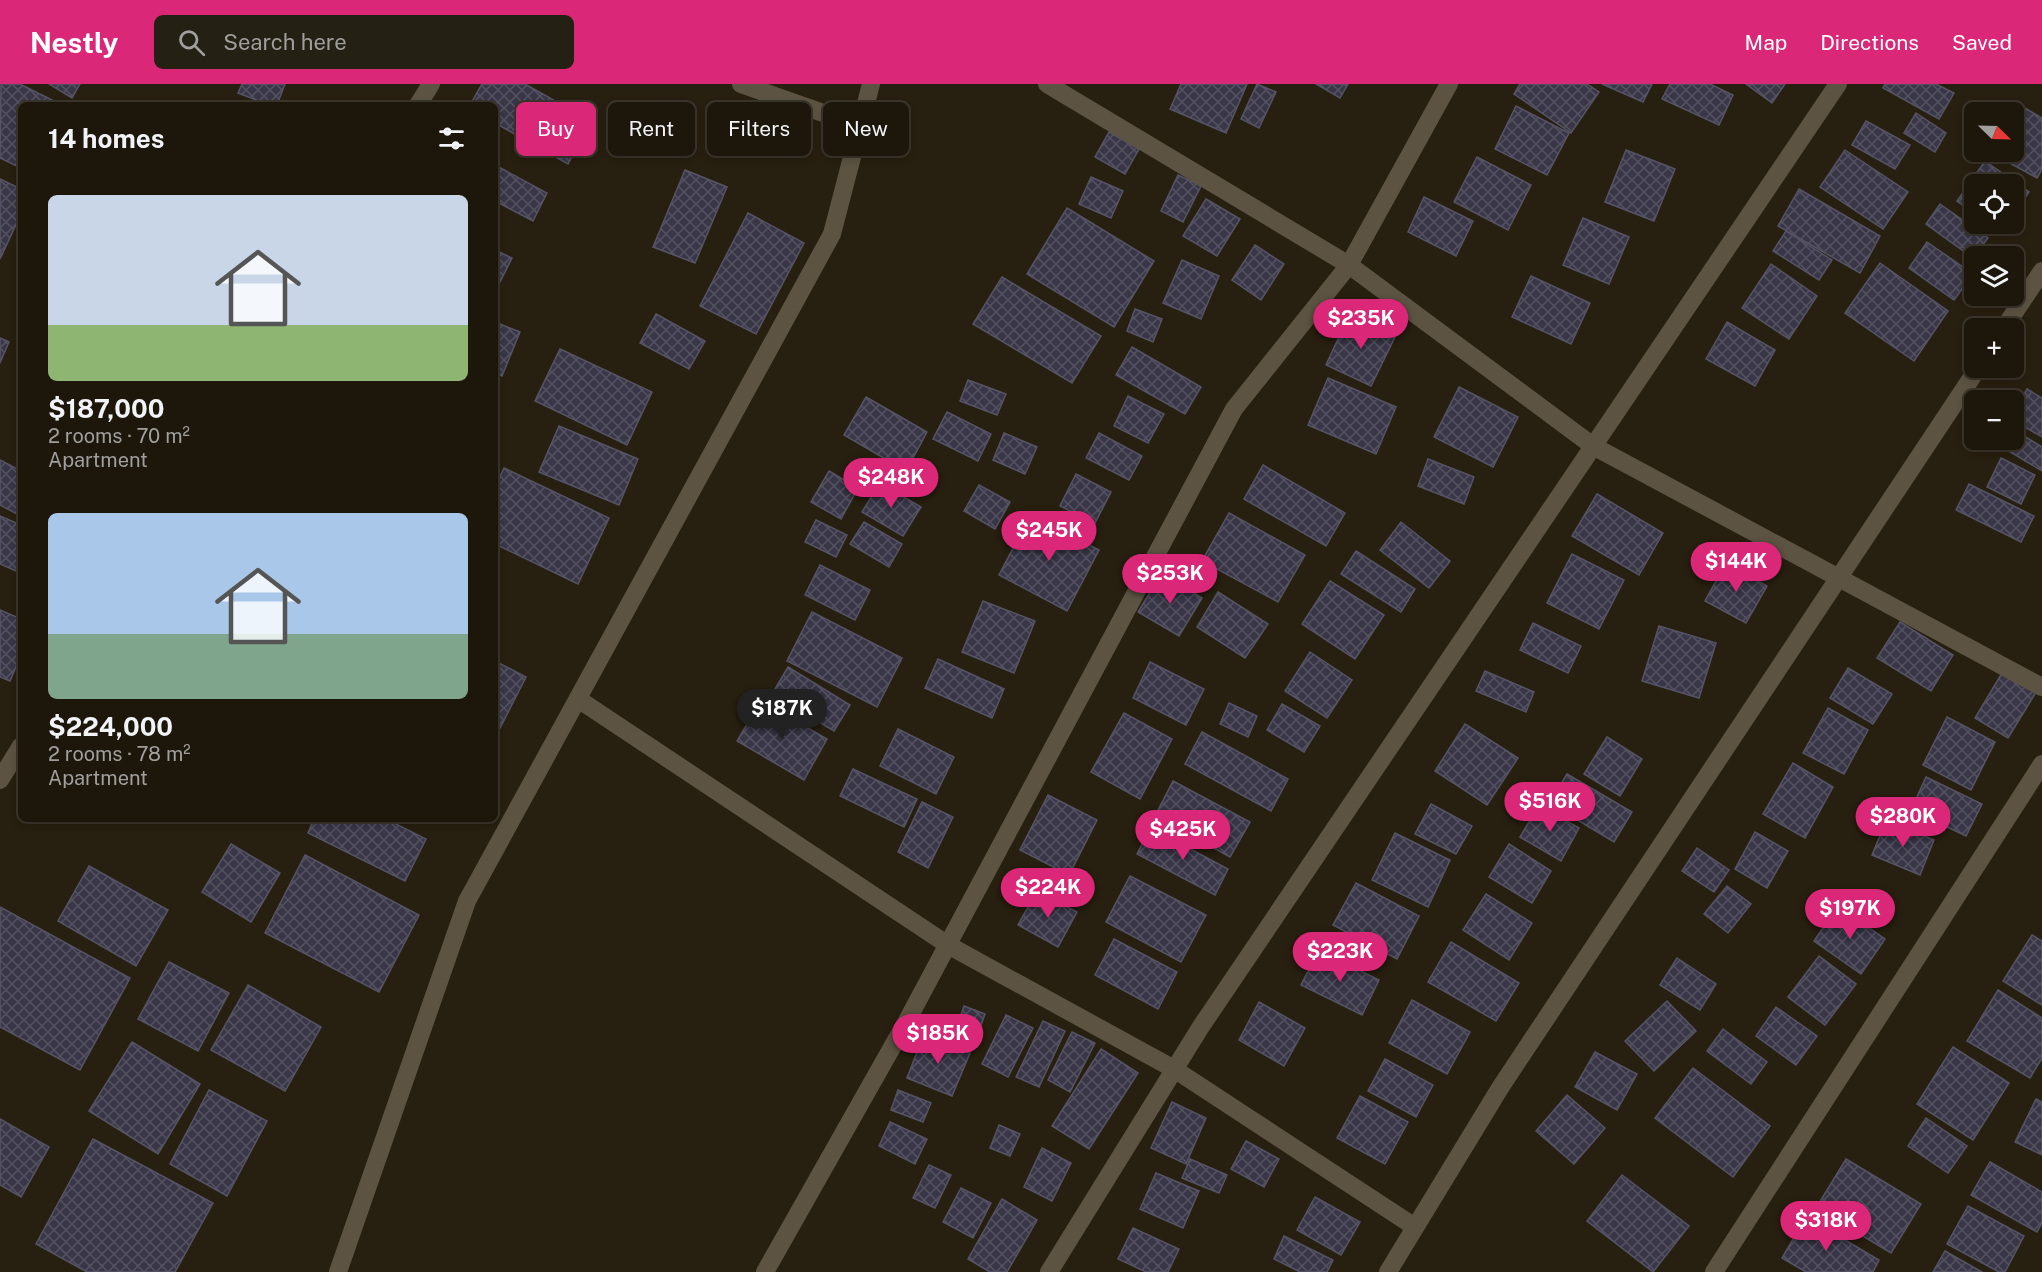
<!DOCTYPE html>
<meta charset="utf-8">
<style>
body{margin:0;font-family:"Public Sans",sans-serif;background:#252014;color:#f1f3f6;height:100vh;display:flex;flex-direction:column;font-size:22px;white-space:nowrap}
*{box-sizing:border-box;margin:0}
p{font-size:20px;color:#a09f9d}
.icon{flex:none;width:33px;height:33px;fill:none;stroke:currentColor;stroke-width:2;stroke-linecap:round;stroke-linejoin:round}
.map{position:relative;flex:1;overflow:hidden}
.details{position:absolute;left:18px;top:18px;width:480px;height:720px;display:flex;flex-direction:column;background:#1d170b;border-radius:9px;box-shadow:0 3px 9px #0003,0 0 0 2px #3b362c}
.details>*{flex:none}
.hud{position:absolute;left:516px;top:18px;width:570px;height:54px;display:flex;gap:12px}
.needle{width:39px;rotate:113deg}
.buttons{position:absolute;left:1964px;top:18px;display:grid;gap:12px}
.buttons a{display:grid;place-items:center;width:60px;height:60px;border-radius:9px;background:#1d170b;box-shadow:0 3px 9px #0003,0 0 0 2px #3b362c;font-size:30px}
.price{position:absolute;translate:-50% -51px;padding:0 14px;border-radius:21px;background:#db2777;color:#fff;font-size:20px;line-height:39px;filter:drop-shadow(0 2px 3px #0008)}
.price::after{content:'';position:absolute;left:50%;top:36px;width:18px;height:14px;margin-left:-9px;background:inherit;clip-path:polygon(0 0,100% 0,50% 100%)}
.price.current{background:#222;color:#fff}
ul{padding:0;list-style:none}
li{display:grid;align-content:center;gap:12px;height:318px;padding:0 30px}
li span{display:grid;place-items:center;height:186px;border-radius:9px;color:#555}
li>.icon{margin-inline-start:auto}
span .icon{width:108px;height:108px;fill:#fffc;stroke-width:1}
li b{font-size:26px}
h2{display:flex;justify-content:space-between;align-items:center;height:72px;padding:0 30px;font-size:26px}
.chip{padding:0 21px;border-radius:9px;background:#1d170b;box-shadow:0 3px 9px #0003,0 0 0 2px #3b362c;font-size:21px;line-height:54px}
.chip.current{background:#db2777;color:#fff}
header{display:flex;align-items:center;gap:36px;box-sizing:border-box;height:84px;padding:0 30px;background:#db2777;color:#fff}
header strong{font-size:28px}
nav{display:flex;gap:33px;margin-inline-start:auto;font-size:21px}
.search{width:420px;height:54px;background:#252014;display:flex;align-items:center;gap:15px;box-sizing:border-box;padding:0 21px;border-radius:9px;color:#a09f9d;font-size:22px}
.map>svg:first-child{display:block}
</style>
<header>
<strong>Nestly</strong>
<div class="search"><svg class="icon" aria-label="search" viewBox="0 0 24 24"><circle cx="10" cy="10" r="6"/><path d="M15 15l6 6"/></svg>Search here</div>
<nav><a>Map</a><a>Directions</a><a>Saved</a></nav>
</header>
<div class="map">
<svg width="2042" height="1188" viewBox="0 0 2042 1188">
<defs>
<pattern id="building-cross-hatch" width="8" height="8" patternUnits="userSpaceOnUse" patternTransform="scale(1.5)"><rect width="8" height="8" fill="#383647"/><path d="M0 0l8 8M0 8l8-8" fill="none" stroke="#555361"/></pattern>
</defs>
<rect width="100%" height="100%" fill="#271f0f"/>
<!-- building -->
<g fill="url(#building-cross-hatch)" stroke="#555466" stroke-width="1.5">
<path d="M 1,0 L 20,0 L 62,21 L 21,21 L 21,84 L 0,74 Z"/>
<path d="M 49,0 L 80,0 L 72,14 Z"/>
<path d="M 242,0 L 285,0 L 277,21 L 269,21 L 238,9 Z"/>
<path d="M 482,0 L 525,0 L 591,37 L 568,80 L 495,39 L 495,21 L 470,21 Z"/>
<path d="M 1181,0 L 1247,0 L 1226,49 L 1170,25 Z"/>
<path d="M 1257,0 L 1276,8 L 1259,44 L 1241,35 Z"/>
<path d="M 1316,0 L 1348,0 L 1340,14 Z"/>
<path d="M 1520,0 L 1587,0 L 1599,8 L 1571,49 L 1514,10 Z"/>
<path d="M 1602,0 L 1652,0 L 1643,18 Z"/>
<path d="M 1670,0 L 1710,0 L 1733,11 L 1719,41 L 1662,15 Z"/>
<path d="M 1746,0 L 1785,0 L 1772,19 Z"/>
<path d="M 1885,0 L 1936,0 L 1954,9 L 1939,35 L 1883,4 Z"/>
<path d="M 1516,22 L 1569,49 L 1547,91 L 1495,65 Z"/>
<path d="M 2023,23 L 2042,34 L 2042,85 L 2037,94 L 1995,71 L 1997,68 L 2013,68 L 2013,39 Z"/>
<path d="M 1916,29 L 1946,49 L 1935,68 L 1904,49 Z"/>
<path d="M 1866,37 L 1910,61 L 1895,85 L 1852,61 Z"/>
<path d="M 1109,48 L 1139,65 L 1125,90 L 1095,73 Z"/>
<path d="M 1626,66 L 1675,85 L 1654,137 L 1605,118 Z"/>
<path d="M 1845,66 L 1908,108 L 1883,145 L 1820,103 Z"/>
<path d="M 1477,73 L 1531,101 L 1508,146 L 1454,118 Z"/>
<path d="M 1985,77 L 2029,108 L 2013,131 L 2013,100 L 1974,100 L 1974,129 L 1957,117 Z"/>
<path d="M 495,81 L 547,109 L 533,137 L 495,117 Z"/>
<path d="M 685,86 L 727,103 L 695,179 L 653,163 Z"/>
<path d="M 1178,91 L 1201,102 L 1183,138 L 1161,127 Z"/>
<path d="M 1091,93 L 1123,107 L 1111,134 L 1079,120 Z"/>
<path d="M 0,95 L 21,105 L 21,130 L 0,175 Z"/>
<path d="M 1799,105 L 1880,152 L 1860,189 L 1778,142 Z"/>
<path d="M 1424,113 L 1473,137 L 1456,172 L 1408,148 Z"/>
<path d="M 1206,115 L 1240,135 L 1217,172 L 1183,152 Z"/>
<path d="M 1940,120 L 1988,154 L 1973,174 L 1926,140 Z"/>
<path d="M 1067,124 L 1154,177 L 1114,243 L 1027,190 Z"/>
<path d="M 748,129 L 804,159 L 756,250 L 700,222 Z"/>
<path d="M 1583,134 L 1629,153 L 1609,200 L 1563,181 Z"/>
<path d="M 1786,147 L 1832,176 L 1819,196 L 1773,167 Z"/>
<path d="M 1927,158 L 1973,190 L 1954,216 L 1909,184 Z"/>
<path d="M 1255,161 L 1284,180 L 1261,216 L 1232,196 Z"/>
<path d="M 495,166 L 512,174 L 495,208 Z"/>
<path d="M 1182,176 L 1219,192 L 1201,235 L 1163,219 Z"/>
<path d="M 1880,179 L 1948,227 L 1914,277 L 1845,229 Z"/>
<path d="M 1771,180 L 1817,212 L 1789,255 L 1742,224 Z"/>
<path d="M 1531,192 L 1590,219 L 1571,260 L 1512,233 Z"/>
<path d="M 1002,193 L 1101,252 L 1072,299 L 973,240 Z"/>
<path d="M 1135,225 L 1162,235 L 1153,258 L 1127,247 Z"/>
<path d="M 1350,229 L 1396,251 L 1371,302 L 1326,281 Z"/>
<path d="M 656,230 L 705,257 L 689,285 L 640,259 Z"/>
<path d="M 495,238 L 520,248 L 502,292 L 495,289 Z"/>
<path d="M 1727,238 L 1775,266 L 1755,302 L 1706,275 Z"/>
<path d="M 0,254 L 9,258 L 0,279 Z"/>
<path d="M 1132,263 L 1201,303 L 1185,330 L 1116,291 Z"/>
<path d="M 560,265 L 652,308 L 627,361 L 535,317 Z"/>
<path d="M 1328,294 L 1396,323 L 1376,370 L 1308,341 Z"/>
<path d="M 968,296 L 1006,310 L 997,331 L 960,317 Z"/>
<path d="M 1459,303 L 1518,333 L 1493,383 L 1434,353 Z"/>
<path d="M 2027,305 L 2042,314 L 2042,353 L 2013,336 L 2013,330 Z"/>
<path d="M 1128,312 L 1164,330 L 1148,359 L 1114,342 Z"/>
<path d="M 866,313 L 927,348 L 906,387 L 844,351 Z"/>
<path d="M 947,328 L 991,350 L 978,377 L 933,355 Z"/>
<path d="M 559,342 L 638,375 L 619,421 L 539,388 Z"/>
<path d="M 2013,345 L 2042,363 L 2042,387 L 2002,363 L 2007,356 L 2013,356 Z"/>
<path d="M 1004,349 L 1037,363 L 1025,390 L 993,376 Z"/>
<path d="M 1099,349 L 1142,372 L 1129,396 L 1086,374 Z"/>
<path d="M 2001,374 L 2035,391 L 2021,420 L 1987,403 Z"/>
<path d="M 1428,375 L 1474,393 L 1464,420 L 1418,402 Z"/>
<path d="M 0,376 L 21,387 L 21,432 L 0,421 Z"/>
<path d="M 1263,381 L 1345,429 L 1326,462 L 1244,415 Z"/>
<path d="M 504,384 L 609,434 L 578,500 L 495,460 L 495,403 Z"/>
<path d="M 829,387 L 858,404 L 841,435 L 811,418 Z"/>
<path d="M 1076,390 L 1111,408 L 1095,439 L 1060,422 Z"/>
<path d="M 880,399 L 921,423 L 903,452 L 862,428 Z"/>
<path d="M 1969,400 L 2034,432 L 2021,458 L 1956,426 Z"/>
<path d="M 979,401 L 1010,418 L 995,445 L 964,427 Z"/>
<path d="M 1597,410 L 1663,449 L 1639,491 L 1572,452 Z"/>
<path d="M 1229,429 L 1305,471 L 1278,518 L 1202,477 Z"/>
<path d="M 1031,430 L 1099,466 L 1067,527 L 999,491 Z"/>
<path d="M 0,432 L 21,441 L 21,489 L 0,480 Z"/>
<path d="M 816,436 L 847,451 L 836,473 L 805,458 Z"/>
<path d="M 864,438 L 902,460 L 889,483 L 850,460 Z"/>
<path d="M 1401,438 L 1450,477 L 1429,504 L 1380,466 Z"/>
<path d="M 1356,467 L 1415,505 L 1401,528 L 1341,490 Z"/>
<path d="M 1572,470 L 1624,496 L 1599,545 L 1547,519 Z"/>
<path d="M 1726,479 L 1767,502 L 1746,539 L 1705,517 Z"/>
<path d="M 820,481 L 870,506 L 855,536 L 805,511 Z"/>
<path d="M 1162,489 L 1202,514 L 1179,552 L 1138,528 Z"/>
<path d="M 1330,497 L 1384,531 L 1355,575 L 1302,540 Z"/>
<path d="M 1218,508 L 1268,540 L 1245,574 L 1197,543 Z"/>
<path d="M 983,517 L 1035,537 L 1014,589 L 962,568 Z"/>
<path d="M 0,526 L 21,535 L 21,571 L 10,597 L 0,593 Z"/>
<path d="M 812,528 L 902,574 L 877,623 L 787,577 Z"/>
<path d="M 1900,538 L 1953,571 L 1931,607 L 1877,574 Z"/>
<path d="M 1533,539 L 1581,562 L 1568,589 L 1520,566 Z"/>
<path d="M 1659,542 L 1716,559 L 1699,614 L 1642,597 Z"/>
<path d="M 1310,568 L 1352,596 L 1327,634 L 1285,607 Z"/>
<path d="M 938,575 L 1004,605 L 992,634 L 925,604 Z"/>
<path d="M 495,577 L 526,593 L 495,654 Z"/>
<path d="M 1150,578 L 1204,605 L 1186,641 L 1133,614 Z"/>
<path d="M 788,583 L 850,621 L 834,647 L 772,610 Z"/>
<path d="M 1848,584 L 1892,610 L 1873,640 L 1830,614 Z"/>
<path d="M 2005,584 L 2038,605 L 2008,654 L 1975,634 Z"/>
<path d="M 1485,587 L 1534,608 L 1526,628 L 1476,607 Z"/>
<path d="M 761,617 L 827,655 L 804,696 L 737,657 Z"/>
<path d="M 1229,619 L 1257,632 L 1248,653 L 1220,640 Z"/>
<path d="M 1282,620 L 1320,642 L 1304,668 L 1267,646 Z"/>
<path d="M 1828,624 L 1868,646 L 1844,690 L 1803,669 Z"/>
<path d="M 1124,629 L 1172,655 L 1140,715 L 1091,688 Z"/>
<path d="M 1947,633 L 1995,658 L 1971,706 L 1923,681 Z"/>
<path d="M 1465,640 L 1518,674 L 1487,721 L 1435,687 Z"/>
<path d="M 898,645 L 954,673 L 936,710 L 880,682 Z"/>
<path d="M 1202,648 L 1288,695 L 1271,727 L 1185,680 Z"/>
<path d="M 1607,653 L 1642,675 L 1620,712 L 1584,690 Z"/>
<path d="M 1793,679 L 1833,703 L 1805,754 L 1763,730 Z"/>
<path d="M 853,685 L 917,715 L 904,743 L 840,712 Z"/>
<path d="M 1567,690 L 1632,728 L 1614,758 L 1549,719 Z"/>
<path d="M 1926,693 L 1982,720 L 1966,752 L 1911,726 Z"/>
<path d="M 1173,697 L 1250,738 L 1230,773 L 1155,732 Z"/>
<path d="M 1048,711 L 1097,736 L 1069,791 L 1020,766 Z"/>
<path d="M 922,718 L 953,733 L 928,784 L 898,768 Z"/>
<path d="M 1431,720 L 1472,742 L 1456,770 L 1415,750 Z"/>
<path d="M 1539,721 L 1579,744 L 1561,777 L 1520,753 Z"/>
<path d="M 314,735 L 386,735 L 426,755 L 405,797 L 308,749 Z"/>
<path d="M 1886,737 L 1934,756 L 1920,791 L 1872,771 Z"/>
<path d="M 1151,744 L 1228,785 L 1215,811 L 1137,770 Z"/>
<path d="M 1755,748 L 1788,767 L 1767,804 L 1735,785 Z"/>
<path d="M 1395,749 L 1450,776 L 1428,823 L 1372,796 Z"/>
<path d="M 231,760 L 280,789 L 251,838 L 202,808 Z"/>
<path d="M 1509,760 L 1551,787 L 1532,819 L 1489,793 Z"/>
<path d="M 1697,764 L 1729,786 L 1714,808 L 1682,787 Z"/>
<path d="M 305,771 L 419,831 L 379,908 L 265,849 Z"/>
<path d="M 89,782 L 168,826 L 136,882 L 58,837 Z"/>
<path d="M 1130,792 L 1206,831 L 1181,878 L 1106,838 Z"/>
<path d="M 1356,799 L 1419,832 L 1397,875 L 1333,841 Z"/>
<path d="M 1727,802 L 1751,820 L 1728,849 L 1704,830 Z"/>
<path d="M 1037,807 L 1077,828 L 1058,863 L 1018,841 Z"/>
<path d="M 1486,810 L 1532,839 L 1509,876 L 1463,846 Z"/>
<path d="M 1838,822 L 1885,855 L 1861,890 L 1814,857 Z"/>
<path d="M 0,823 L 130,894 L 80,986 L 0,943 Z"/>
<path d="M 2032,851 L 2042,857 L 2042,921 L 2003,897 Z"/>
<path d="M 1114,855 L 1177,888 L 1158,925 L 1095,891 Z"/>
<path d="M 1451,858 L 1519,899 L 1496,937 L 1428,898 Z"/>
<path d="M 1319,866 L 1379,896 L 1362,931 L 1301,901 Z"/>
<path d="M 1819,872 L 1856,900 L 1825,941 L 1788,913 Z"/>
<path d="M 1677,874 L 1716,900 L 1700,926 L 1660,901 Z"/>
<path d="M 169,878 L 229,909 L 198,967 L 138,935 Z"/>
<path d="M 248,901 L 321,943 L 285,1007 L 211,966 Z"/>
<path d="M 1998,906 L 2042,934 L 2042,974 L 2030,994 L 1967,957 Z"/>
<path d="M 1412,916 L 1470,948 L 1447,990 L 1389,959 Z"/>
<path d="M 1667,917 L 1696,947 L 1654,987 L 1625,957 Z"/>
<path d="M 1259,918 L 1305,944 L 1284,982 L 1239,956 Z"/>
<path d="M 964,922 L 985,930 L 976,956 L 955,948 Z"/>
<path d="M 1776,923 L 1817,952 L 1796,981 L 1756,952 Z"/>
<path d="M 1006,931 L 1033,944 L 1008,993 L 982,980 Z"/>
<path d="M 1043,937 L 1065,947 L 1039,1003 L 1016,993 Z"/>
<path d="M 1723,945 L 1767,978 L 1751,1000 L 1707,967 Z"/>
<path d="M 1072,948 L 1095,959 L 1070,1008 L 1048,996 Z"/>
<path d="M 924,950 L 970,969 L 952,1012 L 907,994 Z"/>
<path d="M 132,958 L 200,1000 L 158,1070 L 89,1027 Z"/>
<path d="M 1953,963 L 2009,999 L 1973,1056 L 1917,1020 Z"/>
<path d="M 1101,965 L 1138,989 L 1089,1065 L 1052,1042 Z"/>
<path d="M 1595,968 L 1637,990 L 1617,1026 L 1575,1003 Z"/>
<path d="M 1385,975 L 1433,1001 L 1416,1033 L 1368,1007 Z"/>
<path d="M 1693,984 L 1770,1042 L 1733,1093 L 1655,1034 Z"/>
<path d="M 209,1006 L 267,1037 L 227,1112 L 170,1080 Z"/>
<path d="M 898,1006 L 931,1019 L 923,1038 L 891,1026 Z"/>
<path d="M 1567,1011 L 1605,1044 L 1574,1080 L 1536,1047 Z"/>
<path d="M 1360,1012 L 1408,1038 L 1385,1080 L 1337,1054 Z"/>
<path d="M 2036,1015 L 2042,1018 L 2042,1071 L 2015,1058 Z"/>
<path d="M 1172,1018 L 1206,1034 L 1186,1080 L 1151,1064 Z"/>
<path d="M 1926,1034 L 1967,1062 L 1948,1089 L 1908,1062 Z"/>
<path d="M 0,1035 L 49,1063 L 21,1113 L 0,1101 Z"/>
<path d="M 890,1038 L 927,1055 L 915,1080 L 879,1062 Z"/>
<path d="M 999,1041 L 1020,1050 L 1010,1072 L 990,1064 Z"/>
<path d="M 93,1055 L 213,1119 L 175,1188 L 87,1188 L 36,1160 Z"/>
<path d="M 1246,1057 L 1279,1075 L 1264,1103 L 1231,1085 Z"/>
<path d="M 1042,1064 L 1071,1079 L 1052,1117 L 1024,1103 Z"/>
<path d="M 1190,1075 L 1227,1091 L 1219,1109 L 1182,1094 Z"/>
<path d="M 1846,1075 L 1921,1120 L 1891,1169 L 1816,1124 Z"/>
<path d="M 1990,1078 L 2042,1108 L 2042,1139 L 2037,1148 L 1971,1111 Z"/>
<path d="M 929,1081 L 951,1091 L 935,1124 L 913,1114 Z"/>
<path d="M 1156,1089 L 1199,1107 L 1183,1144 L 1140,1125 Z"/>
<path d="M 1622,1091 L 1689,1142 L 1653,1188 L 1587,1137 Z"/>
<path d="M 961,1104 L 991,1119 L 973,1154 L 943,1138 Z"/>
<path d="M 1315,1113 L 1360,1138 L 1341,1171 L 1297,1146 Z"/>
<path d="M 1002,1115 L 1037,1136 L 1007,1188 L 990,1188 L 968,1175 Z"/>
<path d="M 1968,1122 L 2024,1152 L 2005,1188 L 1999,1188 L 1947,1160 Z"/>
<path d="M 1806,1133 L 1879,1176 L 1873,1188 L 1806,1188 L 1782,1174 Z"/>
<path d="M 1133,1144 L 1179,1165 L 1168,1188 L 1146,1188 L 1118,1175 Z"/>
<path d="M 1284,1152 L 1333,1176 L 1327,1188 L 1300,1188 L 1274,1175 Z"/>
<path d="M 1945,1167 L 1982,1188 L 1933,1188 Z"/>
</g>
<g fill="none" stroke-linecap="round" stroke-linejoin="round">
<!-- minor -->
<g stroke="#5c5342" stroke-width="18">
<path d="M 741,0 L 860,42"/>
<path d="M 1047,0 L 1349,181 L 1593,362 L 2042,603"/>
<path d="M 418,21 L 431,0"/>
<path d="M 2004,244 L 2042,187"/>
<path d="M 578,615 L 948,861 L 1174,985 L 1415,1143"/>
<path d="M 0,696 L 21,662"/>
<path d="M 338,1188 L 467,817 L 832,150 L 871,0"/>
<path d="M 765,1188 L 908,935 L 1234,325 L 1349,181 L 1449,0"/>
<path d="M 1049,1188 L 1200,944 L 1838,0"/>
<path d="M 1388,1188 L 1500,1004 L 1978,284"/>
<path d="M 1714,1188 L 2042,680"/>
</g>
</g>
</svg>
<div class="buttons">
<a><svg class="needle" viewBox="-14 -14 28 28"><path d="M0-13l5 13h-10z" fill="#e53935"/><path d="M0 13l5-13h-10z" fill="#a09f9d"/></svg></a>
<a><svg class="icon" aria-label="locate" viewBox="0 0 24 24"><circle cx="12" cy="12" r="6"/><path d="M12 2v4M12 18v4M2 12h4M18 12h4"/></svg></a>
<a><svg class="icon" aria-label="layers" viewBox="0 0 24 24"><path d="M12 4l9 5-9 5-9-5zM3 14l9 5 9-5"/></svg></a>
<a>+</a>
<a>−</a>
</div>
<b class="price" style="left:1361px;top:266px">$235K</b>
<b class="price" style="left:891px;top:425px">$248K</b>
<b class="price" style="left:1049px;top:478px">$245K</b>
<b class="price" style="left:1736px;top:509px">$144K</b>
<b class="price" style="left:1170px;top:521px">$253K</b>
<b class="price current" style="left:782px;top:656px">$187K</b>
<b class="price" style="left:1550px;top:749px">$516K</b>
<b class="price" style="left:1903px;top:764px">$280K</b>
<b class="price" style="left:1183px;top:777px">$425K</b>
<b class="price" style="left:1048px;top:835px">$224K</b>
<b class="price" style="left:1850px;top:856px">$197K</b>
<b class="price" style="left:1340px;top:899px">$223K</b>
<b class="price" style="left:938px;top:981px">$185K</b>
<b class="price" style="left:1826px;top:1168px">$318K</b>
<div class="hud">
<a class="chip current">Buy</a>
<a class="chip">Rent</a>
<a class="chip">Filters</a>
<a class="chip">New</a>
</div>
<section class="details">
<h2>14 homes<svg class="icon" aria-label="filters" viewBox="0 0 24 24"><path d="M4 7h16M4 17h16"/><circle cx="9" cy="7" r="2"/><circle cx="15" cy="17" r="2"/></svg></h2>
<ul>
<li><span style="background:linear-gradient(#c9d6e8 70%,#8fb573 0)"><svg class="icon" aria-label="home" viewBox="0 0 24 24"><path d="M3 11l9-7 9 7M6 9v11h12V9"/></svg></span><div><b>$187,000</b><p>2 rooms · 70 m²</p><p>Apartment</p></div></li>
<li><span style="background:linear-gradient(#a9c7e8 65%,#7fa58c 0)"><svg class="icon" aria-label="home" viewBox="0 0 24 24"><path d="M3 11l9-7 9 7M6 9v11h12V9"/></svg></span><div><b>$224,000</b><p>2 rooms · 78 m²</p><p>Apartment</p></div></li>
</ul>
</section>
</div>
